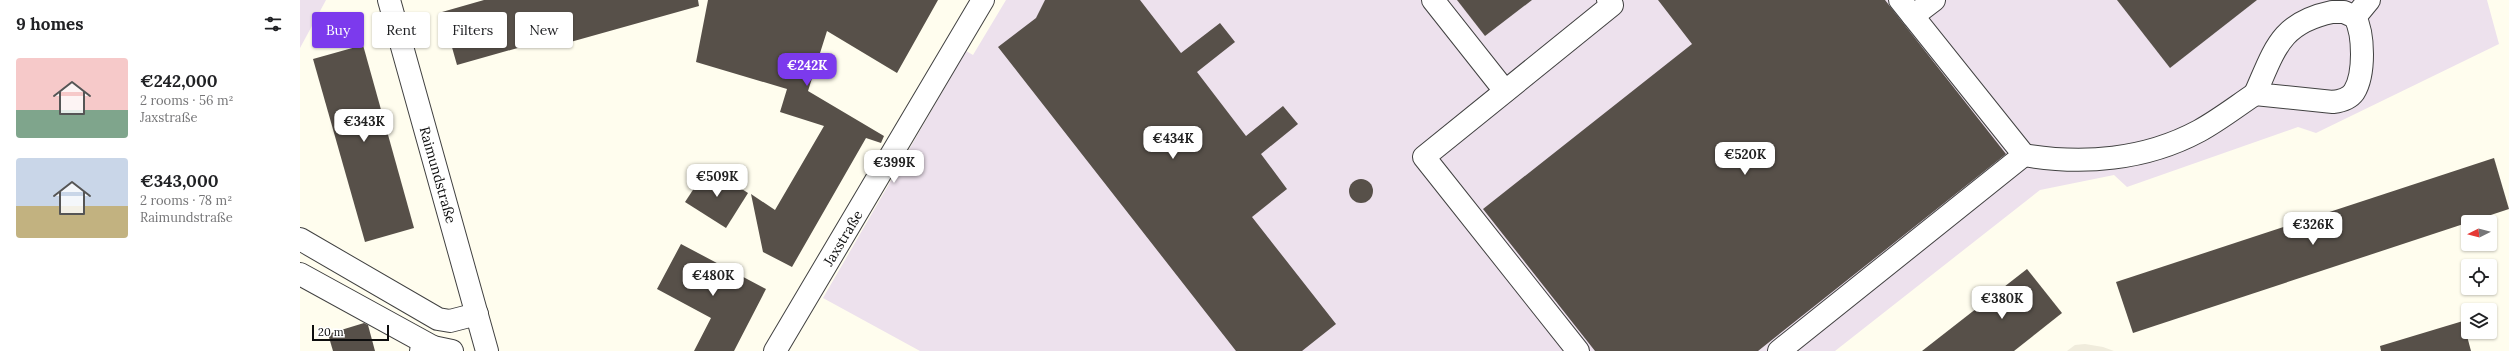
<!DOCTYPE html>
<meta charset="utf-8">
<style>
body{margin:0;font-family:Lora,serif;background:#f2f2f2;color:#202124;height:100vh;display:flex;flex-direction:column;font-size:15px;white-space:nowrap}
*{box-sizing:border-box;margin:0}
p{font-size:13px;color:#757577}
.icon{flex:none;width:22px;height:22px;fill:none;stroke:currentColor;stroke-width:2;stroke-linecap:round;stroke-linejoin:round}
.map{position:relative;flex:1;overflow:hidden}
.drawer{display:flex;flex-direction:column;background:#fff;width:300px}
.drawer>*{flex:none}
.top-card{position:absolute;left:12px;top:12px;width:380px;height:36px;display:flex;gap:8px}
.needle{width:26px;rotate:264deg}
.buttons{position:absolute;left:2161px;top:215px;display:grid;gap:8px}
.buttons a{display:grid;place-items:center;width:36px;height:36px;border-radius:4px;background:#fff;box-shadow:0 1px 3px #0004;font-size:20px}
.scale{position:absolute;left:12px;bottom:10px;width:77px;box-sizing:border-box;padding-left:4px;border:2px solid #0e0e0e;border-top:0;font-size:11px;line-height:14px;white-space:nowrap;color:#0e0e0e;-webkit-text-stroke:3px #fff;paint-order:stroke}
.price{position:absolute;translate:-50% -34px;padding:0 9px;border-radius:8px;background:#fff;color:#222;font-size:13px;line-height:26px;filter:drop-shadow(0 1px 2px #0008)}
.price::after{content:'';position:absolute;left:50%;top:24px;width:12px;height:9px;margin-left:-6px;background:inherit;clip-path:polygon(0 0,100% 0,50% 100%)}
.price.on{background:#7c3aed;color:#fff}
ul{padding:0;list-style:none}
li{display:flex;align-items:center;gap:12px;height:100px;padding:0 16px}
li span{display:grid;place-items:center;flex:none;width:112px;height:80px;border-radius:4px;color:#555}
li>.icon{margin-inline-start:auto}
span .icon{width:48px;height:48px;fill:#fffc;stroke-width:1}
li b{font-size:17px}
h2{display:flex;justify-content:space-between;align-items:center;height:48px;padding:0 16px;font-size:17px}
.tag{padding:0 14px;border-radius:4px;background:#fff;box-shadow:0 1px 3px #0004;font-size:14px;line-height:36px}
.tag.on{background:#7c3aed;color:#fff}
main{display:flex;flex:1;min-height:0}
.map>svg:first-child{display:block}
</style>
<main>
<section class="drawer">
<h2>9 homes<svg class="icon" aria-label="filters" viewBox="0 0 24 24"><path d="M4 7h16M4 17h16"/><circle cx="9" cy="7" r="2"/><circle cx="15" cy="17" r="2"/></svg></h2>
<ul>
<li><span style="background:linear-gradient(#f6c9c9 65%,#7fa58c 0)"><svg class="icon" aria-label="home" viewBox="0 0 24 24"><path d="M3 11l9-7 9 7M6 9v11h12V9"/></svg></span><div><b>€242,000</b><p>2 rooms · 56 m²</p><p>Jaxstraße</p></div></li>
<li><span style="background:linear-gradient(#c9d6e8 60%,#c2b280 0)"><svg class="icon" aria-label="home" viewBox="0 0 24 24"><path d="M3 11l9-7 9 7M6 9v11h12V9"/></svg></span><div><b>€343,000</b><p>2 rooms · 78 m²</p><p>Raimundstraße</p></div></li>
</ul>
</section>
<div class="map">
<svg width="2209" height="351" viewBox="0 0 2209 351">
<rect width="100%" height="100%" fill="#fffdee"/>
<!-- industrial -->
<g fill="#ede1ed">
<path d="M 0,0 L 26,0 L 0,48 Z"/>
<path d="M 706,0 L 2187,0 L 2199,44 L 2016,133 L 1998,127 L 1827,187 L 1814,175 L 1740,190 L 1535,351 L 620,351 L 523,298 L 666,51 L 673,55 Z"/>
</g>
<!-- plaza -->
<path fill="#f0ecdc" d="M 1785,344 L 1803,347 L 1814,351 L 1767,351 L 1775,345 Z"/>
<!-- building -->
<g fill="#575049">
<path d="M 184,0 L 398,0 L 399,6 L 249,48 L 246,40 L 157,65 L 142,12 Z"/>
<path d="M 408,0 L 638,0 L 597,73 L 527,31 L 508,91 L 584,136 L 581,143 L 566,138 L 492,267 L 463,252 L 451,194 L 475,210 L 524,126 L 480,112 L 487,89 L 396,62 Z"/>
<path d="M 745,0 L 840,0 L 881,53 L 920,23 L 935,42 L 897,72 L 946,136 L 983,106 L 998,124 L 961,154 L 987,189 L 952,217 L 1036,324 L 1002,351 L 936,351 L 698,47 L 736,18 Z"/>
<path d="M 1157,0 L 1232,0 L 1185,36 Z"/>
<path d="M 1358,0 L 1585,0 L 1706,154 L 1458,351 L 1295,351 L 1183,209 L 1392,44 Z"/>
<path d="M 1817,0 L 1957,0 L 1870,68 Z"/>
<path d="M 63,45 L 114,228 L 65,242 L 13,59 Z"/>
<path d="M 2194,158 L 2209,209 L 1833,333 L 1816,282 Z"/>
<path d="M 408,167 L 448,193 L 426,228 L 385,202 Z"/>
<circle cx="1061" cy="191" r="12"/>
<path d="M 381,244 L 466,289 L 434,351 L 394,351 L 411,318 L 357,289 Z"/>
<path d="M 1727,269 L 1762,313 L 1714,351 L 1622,351 Z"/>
<path d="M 2163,321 L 2171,351 L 2081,351 L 2080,346 Z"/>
<path d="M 64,323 L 68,325 L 75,351 L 33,351 L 28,334 Z"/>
</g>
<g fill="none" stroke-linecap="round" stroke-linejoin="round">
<defs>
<g id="minor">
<path d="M 89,0 L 187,351"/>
<path d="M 1133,0 L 1205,91"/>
<path d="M 2032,12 L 2044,12 L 2055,17 C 2064,34 2065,74 2054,92 C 2049,99 2041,101 2033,102 L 1955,94 C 1975,49 1980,23 2032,12 Z"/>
<path d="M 1613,16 L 1634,0"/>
<path d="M 2055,17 L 2069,0"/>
<path d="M 1724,155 C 1783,165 1845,160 1899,131 C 1919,120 1937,106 1955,94"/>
<path d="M 0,239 L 138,319 L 150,321 L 177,314"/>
<path d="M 0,274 L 133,347"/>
<path d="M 121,351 L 133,347 L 152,351"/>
<path d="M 475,351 L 683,0"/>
<path d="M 1278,351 L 1124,157 L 1312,5 L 1308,0"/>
<path d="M 1479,351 L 1724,155 L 1600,0"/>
</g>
</defs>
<!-- minor casing -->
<use href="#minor" stroke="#414141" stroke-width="24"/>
<!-- minor -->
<use href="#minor" stroke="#fff" stroke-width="22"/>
</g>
<g text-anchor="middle" stroke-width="4" stroke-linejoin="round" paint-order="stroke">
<!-- street labels -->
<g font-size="14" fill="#0e0e0e" stroke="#fff">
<text transform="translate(138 175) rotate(74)" y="5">Raimundstraße</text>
<text transform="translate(543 238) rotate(-59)" y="5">Jaxstraße</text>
</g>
</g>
</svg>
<div class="buttons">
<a><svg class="needle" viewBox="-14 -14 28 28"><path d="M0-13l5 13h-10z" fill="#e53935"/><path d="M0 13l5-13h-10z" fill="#757577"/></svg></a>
<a><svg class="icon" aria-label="locate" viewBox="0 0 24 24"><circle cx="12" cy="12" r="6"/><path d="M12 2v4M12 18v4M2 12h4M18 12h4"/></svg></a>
<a><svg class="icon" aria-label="layers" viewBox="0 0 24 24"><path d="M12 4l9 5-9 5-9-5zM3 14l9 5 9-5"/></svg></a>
</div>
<div class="scale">20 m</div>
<b class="price on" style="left:507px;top:87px">€242K</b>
<b class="price" style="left:64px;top:143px">€343K</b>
<b class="price" style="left:873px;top:160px">€434K</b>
<b class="price" style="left:1445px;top:176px">€520K</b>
<b class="price" style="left:594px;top:184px">€399K</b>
<b class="price" style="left:417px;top:198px">€509K</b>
<b class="price" style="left:2013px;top:246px">€326K</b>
<b class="price" style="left:413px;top:297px">€480K</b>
<b class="price" style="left:1702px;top:320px">€380K</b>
<div class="top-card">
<a class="tag on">Buy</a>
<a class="tag">Rent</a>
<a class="tag">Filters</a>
<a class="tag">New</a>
</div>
</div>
</main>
